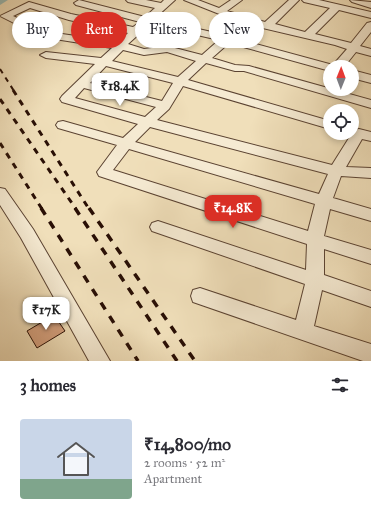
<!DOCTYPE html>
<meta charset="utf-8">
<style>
body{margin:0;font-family:"IM FELL Great Primer",serif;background:#f2f2f3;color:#2b2b33;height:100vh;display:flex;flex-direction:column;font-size:15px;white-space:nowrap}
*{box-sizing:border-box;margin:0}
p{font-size:13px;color:#7c7c81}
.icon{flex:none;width:22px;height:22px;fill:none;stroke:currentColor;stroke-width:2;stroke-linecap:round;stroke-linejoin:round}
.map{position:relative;height:361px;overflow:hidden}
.details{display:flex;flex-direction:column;background:#fff;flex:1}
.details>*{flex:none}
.banner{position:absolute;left:12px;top:12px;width:347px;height:36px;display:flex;gap:8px}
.needle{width:26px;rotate:1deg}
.buttons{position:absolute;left:323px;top:60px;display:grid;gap:8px}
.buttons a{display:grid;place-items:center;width:36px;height:36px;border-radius:50%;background:#fff;box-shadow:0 2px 6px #0003;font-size:20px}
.price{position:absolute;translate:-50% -34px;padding:0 9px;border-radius:8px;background:#fff;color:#222;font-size:13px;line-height:26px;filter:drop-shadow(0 1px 2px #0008)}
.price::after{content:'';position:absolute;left:50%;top:24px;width:12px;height:9px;margin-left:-6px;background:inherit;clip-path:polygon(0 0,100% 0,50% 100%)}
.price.selected{background:#d93025;color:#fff}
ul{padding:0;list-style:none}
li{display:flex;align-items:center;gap:12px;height:100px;padding:0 20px}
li+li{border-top:1px solid #e1e1e2}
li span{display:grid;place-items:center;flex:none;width:112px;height:80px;border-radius:4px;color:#555}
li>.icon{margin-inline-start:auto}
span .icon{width:48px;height:48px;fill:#fffc;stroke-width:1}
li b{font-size:17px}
h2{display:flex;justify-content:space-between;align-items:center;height:48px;padding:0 20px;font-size:17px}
.tag{padding:0 14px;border-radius:18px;background:#fff;box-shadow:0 2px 6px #0003;font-size:14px;line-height:36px}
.tag.selected{background:#d93025;color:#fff}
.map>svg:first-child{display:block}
</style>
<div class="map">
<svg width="371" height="361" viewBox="0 0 371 361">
<rect width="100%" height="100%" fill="#f0dfba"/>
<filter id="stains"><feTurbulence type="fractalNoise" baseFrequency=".005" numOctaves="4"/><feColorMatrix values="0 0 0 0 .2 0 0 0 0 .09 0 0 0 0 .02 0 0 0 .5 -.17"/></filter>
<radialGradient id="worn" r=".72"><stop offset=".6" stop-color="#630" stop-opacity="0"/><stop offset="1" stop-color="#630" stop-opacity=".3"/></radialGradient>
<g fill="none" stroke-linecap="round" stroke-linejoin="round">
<!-- canal -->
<path fill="#9bbcb6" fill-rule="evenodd" d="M 0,0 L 8,0 L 0,5 Z"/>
</g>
<!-- building -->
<path fill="#d5a17f" stroke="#290f05" d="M 54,315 L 65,331 L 37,348 L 27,331 Z"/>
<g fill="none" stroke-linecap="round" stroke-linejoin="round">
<defs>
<g id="minor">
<path d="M 79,0 L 145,17 L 155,8 L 128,2 L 126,0 L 146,0 L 161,3 L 164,0 L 175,0 L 154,19 L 225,35 L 237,21 L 184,0 L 198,0 L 219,8 L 231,0 L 242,0 L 227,11 L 265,22 L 289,0 L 299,0 L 275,24 L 305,32 L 330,8 L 304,2 L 302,0 L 319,0 L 371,12 L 371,18 L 339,10 L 315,34 L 351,43 L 367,23 L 371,22 L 371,32 L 360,46 L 371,49 L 371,56 L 356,52 L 344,67 L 330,67 L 330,71 L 229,43 L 212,58 L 235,65 L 249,66 L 371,100 L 371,108 L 244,71 L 235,71 L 206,63 L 188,80 L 330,121 L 330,129 L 183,86 L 169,109 L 157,120 L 332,165 L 354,130 L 359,129 L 371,132 L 371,141 L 362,139 L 346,167 L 371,168 L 371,178 L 341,176 L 333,198 L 371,209 L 371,221 L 330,209 L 324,236 L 371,250 L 371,264 L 324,249 L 324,275 L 371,291 L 371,307 L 322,290 L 314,326 L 371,344 L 371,361 L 363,361 L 193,302 L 191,296 L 193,290 L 200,288 L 296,320 L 305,284 L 152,231 L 150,227 L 152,223 L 158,221 L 306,270 L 307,244 L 99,176 L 97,172 L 117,145 L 58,128 L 56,125 L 58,122 L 63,121 L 123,138 L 138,124 L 62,102 L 60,99 L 62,96 L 95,64 L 46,58 L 40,55 L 46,52 L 101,58 L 112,48 L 42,37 L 0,16 L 29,2 L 71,14 L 133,27 L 140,22 L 76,5 L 74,3 ZM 30,8 L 69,20 L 128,33 L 118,42 L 48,32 L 13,16 ZM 149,24 L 219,40 L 202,55 L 167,46 L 144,49 L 128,44 L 138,35 L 183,44 L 188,41 L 187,39 L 143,29 ZM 246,24 L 335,45 L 347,49 L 333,65 L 234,38 ZM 123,50 L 144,55 L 167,52 L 196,61 L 178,77 L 112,61 ZM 106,66 L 173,83 L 162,101 L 90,83 ZM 84,88 L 156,107 L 145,117 L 75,98 ZM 150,127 L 328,174 L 319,194 L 135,142 ZM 129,149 L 315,204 L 308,231 L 113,170 Z"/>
<path d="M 350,0 L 371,2 L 371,8 L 352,2 Z"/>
<path d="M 352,70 L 371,75 L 371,83 L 352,78 Z"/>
<path d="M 0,188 L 5,189 L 33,229 L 110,361 L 89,361 L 21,238 L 0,205 Z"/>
</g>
</defs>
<!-- minor casing -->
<use href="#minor" stroke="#5b4332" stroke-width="2"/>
<!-- minor -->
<use href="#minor" fill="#f5ead2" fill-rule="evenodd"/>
<!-- rail-far2 -->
<path stroke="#290f05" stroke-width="2" stroke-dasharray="5 5" stroke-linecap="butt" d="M 0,69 L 14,91"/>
<!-- rail-far1 -->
<g stroke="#290f05" stroke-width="3" stroke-dasharray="6 6" stroke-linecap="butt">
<path d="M 13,90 L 89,209"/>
<path d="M 0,99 L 76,209"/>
<path d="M 0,143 L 42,209"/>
</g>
<!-- rail -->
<g stroke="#290f05" stroke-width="3.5" stroke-dasharray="8 8" stroke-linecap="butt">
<path d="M 41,208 L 138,361"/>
<path d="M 75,208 L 177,361"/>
<path d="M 89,208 L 195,361"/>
</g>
</g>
<rect width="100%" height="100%" filter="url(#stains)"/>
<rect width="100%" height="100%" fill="url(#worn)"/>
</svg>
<div class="buttons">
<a><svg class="needle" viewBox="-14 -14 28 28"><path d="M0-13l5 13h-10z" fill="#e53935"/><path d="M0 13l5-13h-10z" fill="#7c7c81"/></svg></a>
<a><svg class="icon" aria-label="locate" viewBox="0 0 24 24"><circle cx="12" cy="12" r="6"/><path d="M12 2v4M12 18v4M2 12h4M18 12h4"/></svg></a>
</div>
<b class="price" style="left:120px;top:107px">₹18.4K</b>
<b class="price selected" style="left:233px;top:229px">₹14.8K</b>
<b class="price" style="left:46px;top:331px">₹17K</b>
<div class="banner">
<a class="tag">Buy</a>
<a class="tag selected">Rent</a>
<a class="tag">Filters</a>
<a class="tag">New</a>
</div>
</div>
<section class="details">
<h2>3 homes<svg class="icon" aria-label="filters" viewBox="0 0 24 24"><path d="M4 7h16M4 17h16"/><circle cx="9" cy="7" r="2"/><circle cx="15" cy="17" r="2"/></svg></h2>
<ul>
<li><span style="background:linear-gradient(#c9d6e8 75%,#7fa58c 0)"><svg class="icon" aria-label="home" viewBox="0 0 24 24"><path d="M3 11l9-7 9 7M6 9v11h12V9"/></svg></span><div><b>₹14,800/mo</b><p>2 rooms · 52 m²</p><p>Apartment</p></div></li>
</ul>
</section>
